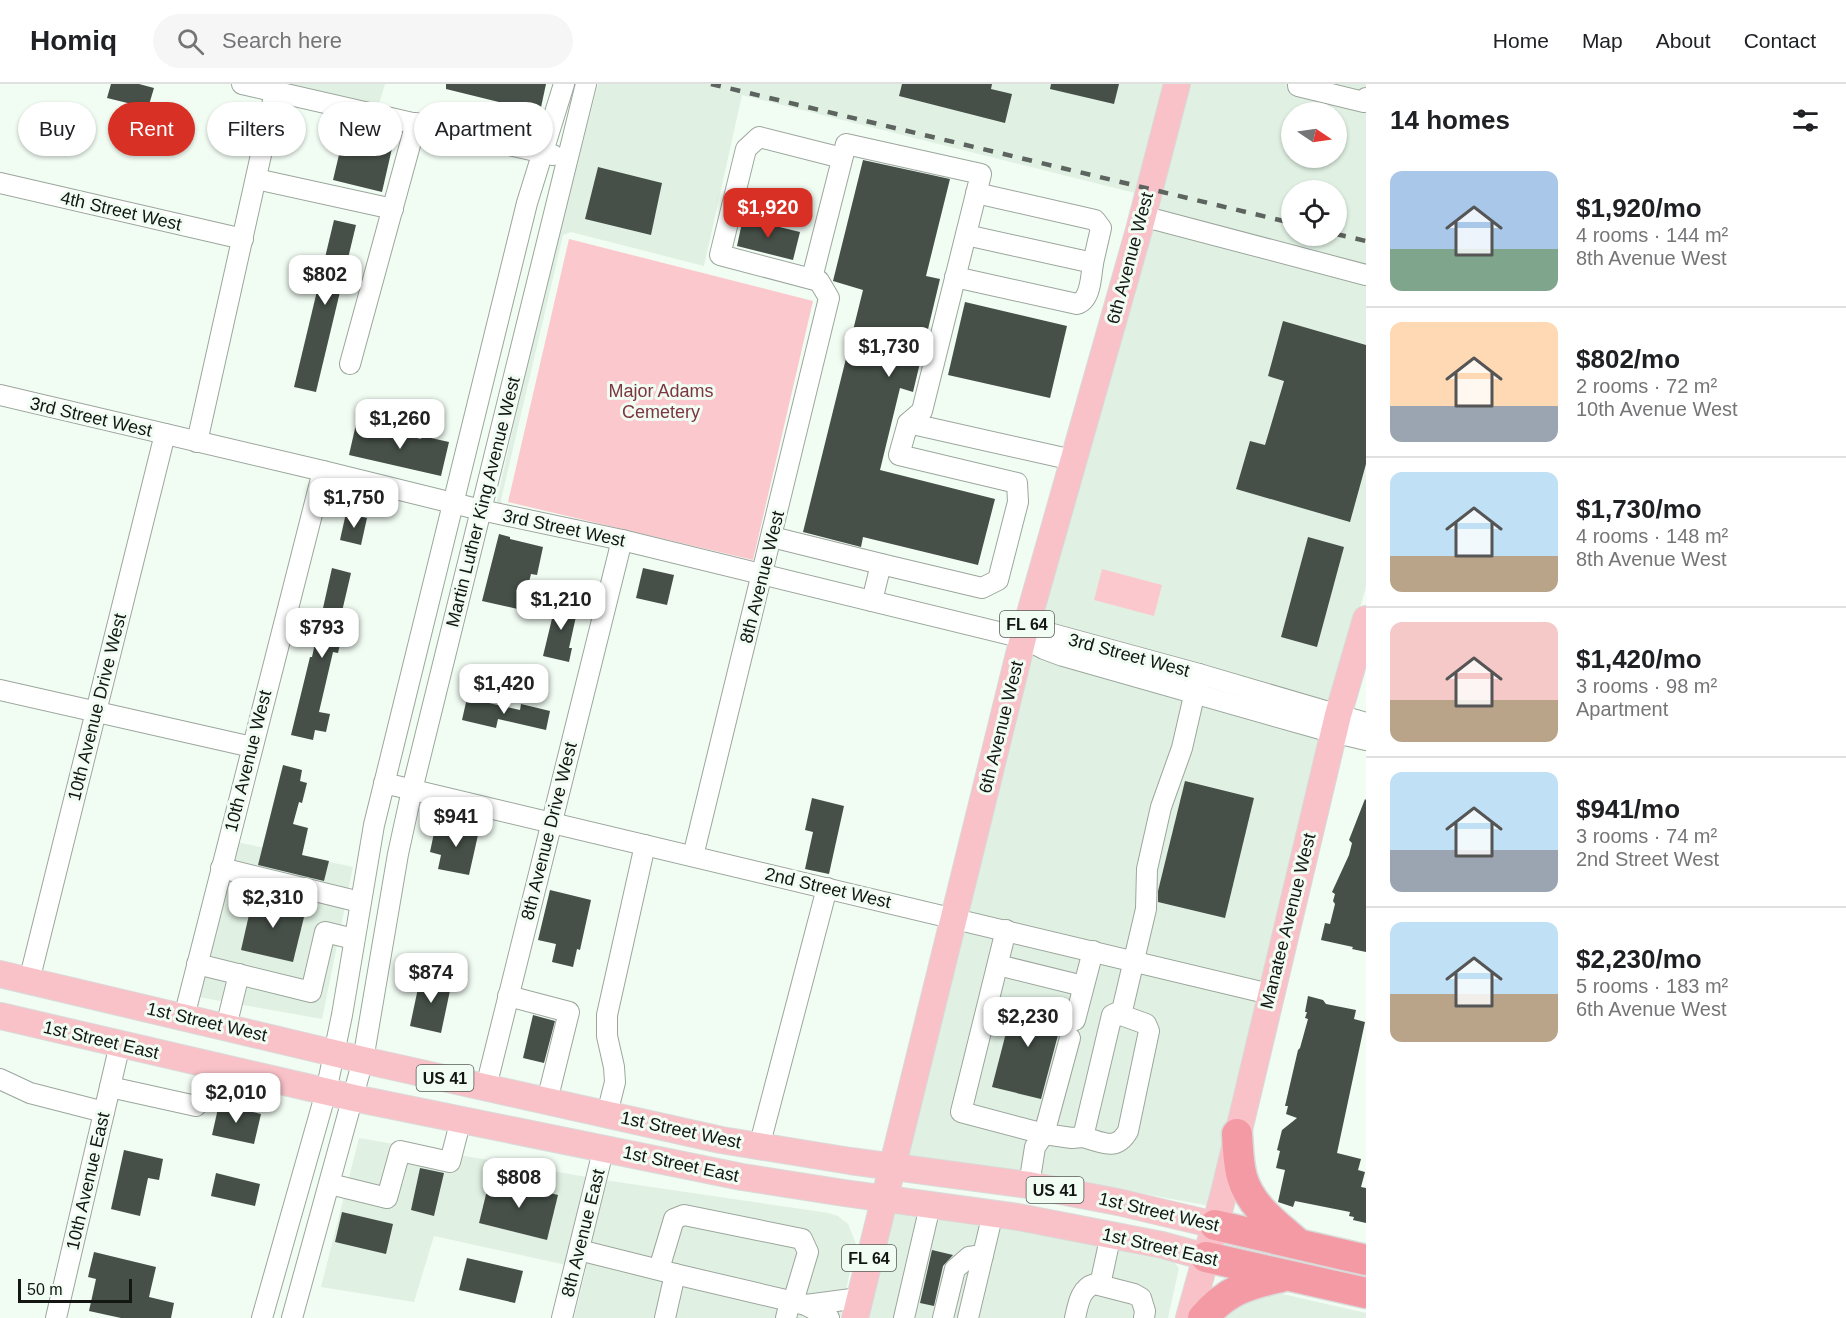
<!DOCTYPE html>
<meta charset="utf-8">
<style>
body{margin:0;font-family:Arial,sans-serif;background:#f6f6f6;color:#202124;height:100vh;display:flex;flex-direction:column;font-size:22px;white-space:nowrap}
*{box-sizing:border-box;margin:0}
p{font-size:20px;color:#757577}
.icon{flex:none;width:33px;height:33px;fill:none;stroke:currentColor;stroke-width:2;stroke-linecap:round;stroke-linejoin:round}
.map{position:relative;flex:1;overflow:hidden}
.panel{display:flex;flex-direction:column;background:#fff;width:480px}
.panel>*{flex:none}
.hud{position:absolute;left:18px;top:18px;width:570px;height:54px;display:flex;gap:12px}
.needle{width:39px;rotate:103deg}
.controls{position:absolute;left:1281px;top:18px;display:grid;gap:12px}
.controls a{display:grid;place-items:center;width:66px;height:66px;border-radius:50%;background:#fff;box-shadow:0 2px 4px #0004;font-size:30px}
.scale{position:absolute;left:18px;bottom:15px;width:114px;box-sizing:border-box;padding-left:6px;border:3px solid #131613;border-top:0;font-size:16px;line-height:21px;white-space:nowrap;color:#131613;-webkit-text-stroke:4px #f1fcf3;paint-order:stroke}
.price{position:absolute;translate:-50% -51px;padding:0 14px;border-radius:12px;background:#fff;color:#222;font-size:20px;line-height:39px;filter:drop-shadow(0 2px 3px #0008)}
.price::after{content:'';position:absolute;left:50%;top:36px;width:18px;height:14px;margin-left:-9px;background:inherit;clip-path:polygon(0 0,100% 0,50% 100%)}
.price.selected{background:#d93025;color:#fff}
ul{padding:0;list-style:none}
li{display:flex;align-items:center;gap:18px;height:150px;padding:0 24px}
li+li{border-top:2px solid #e0e0e0}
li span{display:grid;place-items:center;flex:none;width:168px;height:120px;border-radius:12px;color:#555}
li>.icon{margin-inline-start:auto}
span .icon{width:72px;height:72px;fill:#fffc;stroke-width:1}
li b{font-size:26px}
h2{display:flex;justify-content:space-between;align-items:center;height:72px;padding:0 24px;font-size:26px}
.chip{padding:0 21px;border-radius:27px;background:#fff;box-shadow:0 2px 4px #0004;font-size:21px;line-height:54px}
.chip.selected{background:#d93025;color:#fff}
header{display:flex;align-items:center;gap:36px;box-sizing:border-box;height:84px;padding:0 30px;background:#fff;border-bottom:2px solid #e0e0e0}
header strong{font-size:28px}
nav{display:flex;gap:33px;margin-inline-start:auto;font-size:21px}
.search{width:420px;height:54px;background:#f6f6f6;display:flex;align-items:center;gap:15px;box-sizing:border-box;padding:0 21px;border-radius:33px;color:#757577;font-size:22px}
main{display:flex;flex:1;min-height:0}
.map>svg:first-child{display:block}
</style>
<header>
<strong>Homiq</strong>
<div class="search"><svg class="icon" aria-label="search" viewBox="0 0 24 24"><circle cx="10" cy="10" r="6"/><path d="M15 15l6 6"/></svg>Search here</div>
<nav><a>Home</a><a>Map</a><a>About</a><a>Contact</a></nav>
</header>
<main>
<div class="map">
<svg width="1366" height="1234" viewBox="0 0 1366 1234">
<rect width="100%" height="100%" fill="#f1fcf3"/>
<!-- built -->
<g fill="#e0f1e3" fill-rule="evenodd">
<path d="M 277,0 L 385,0 L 378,23 Z"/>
<path d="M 598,0 L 1168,0 L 1139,110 L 742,11 L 704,182 L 571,148 L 563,151 L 501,416 L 503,423 L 496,421 L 535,244 Z"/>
<path d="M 1187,0 L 1366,0 L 1366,503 L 1332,621 L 1035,544 ZM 1292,28 L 1336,28 L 1336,74 L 1292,74 ZM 1292,106 L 1336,106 L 1336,152 L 1292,152 Z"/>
<path d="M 1029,566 L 1324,654 L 1263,901 L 963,828 Z"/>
<path d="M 237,758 L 353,783 L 322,935 L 198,913 Z"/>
<path d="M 960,843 L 1260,916 L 1210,1122 L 1030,1089 L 904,1073 Z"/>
<path d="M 359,1054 L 587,1093 L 566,1181 L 434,1152 L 414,1218 L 321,1203 Z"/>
<path d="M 604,1096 L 829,1129 L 838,1132 L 848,1140 L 856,1160 L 840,1234 L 574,1234 L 586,1185 L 583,1185 Z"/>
<path d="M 897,1128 L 981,1139 L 959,1234 L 864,1234 L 889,1130 Z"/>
<path d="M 999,1142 L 1174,1178 L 1179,1184 L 1168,1234 L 977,1234 Z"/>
<path d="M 1268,1209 L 1278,1209 L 1366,1229 L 1366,1234 L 1218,1234 L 1222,1230 Z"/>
</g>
<!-- green -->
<g fill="#fbc9cd">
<path d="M 569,155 L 813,217 L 753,476 L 508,418 Z"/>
<path d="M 1102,485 L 1162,501 L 1154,532 L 1094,516 Z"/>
</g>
<!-- building -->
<g fill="#464f48">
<path d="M 111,0 L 139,0 L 154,4 L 148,24 L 107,14 Z"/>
<path d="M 446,0 L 546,0 L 540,28 L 446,5 Z"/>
<path d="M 902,0 L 992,0 L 991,5 L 1012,10 L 1005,39 L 899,12 Z"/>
<path d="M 1051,0 L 1119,0 L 1114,20 L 1050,5 Z"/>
<path d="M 334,33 L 396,47 L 382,108 L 333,96 L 342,58 L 329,55 Z"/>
<path d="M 863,76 L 950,95 L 926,192 L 940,195 L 913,308 L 900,304 L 880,386 L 995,415 L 978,481 L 863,453 L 861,463 L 803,448 L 863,206 L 833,197 Z"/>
<path d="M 598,83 L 662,99 L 651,151 L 585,135 Z"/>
<path d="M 743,134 L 800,148 L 793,176 L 737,162 Z"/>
<path d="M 334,136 L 356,141 L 316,308 L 294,303 Z"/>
<path d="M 965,218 L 1067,242 L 1050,314 L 948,291 Z"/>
<path d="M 1283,237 L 1366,261 L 1366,380 L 1350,438 L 1236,405 L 1250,357 L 1265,361 L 1284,297 L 1268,292 Z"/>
<path d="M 356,340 L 421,355 L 422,352 L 449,358 L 441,392 L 349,371 Z"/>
<path d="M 346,429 L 367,434 L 361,461 L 340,456 Z"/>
<path d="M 499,450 L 510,453 L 510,455 L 543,463 L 537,491 L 531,490 L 522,526 L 482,517 Z"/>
<path d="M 1308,453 L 1344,463 L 1317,563 L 1281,553 Z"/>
<path d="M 332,484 L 351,489 L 340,536 L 345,538 L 338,569 L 333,568 L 319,628 L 330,630 L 326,648 L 315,646 L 313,656 L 291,651 L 310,573 L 312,573 Z"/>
<path d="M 643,484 L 674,491 L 667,521 L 636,514 Z"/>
<path d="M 557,514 L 579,519 L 569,564 L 572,564 L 569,578 L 543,572 Z"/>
<path d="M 467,614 L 520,626 L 521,620 L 550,627 L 546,646 L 498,635 L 496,644 L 462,636 Z"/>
<path d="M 283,681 L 302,686 L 300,697 L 307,699 L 302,719 L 299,718 L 293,740 L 308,744 L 302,771 L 329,777 L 324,797 L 258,781 Z"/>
<path d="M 1185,697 L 1254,714 L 1225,834 L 1158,818 L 1158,807 Z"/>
<path d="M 812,714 L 844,722 L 829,790 L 805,785 L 813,748 L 805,746 Z"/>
<path d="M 1365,715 L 1366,716 L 1366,868 L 1352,865 L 1353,863 L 1321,856 L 1325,839 L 1330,840 L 1335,820 L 1333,817 L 1335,810 L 1332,808 L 1349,771 L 1352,759 L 1349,756 Z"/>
<path d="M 460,737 L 480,742 L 469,791 L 438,785 L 441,771 L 430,768 L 435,744 L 457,749 Z"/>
<path d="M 550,806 L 591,816 L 580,866 L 577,865 L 573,883 L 552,878 L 556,860 L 538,856 Z"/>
<path d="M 253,813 L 306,825 L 293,878 L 241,866 Z"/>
<path d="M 421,890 L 452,897 L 441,949 L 410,942 Z"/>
<path d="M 1308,912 L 1323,916 L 1326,920 L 1356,926 L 1354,935 L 1365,938 L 1337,1069 L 1361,1075 L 1358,1086 L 1365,1088 L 1361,1103 L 1366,1104 L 1366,1139 L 1353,1136 L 1354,1133 L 1349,1132 L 1350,1128 L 1295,1117 L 1293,1123 L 1278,1118 L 1285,1086 L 1276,1084 L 1280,1067 L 1277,1066 L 1282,1046 L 1297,1034 L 1286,1030 L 1288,1022 L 1285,1022 L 1298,966 L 1300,964 L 1308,935 L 1305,934 L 1307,928 L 1305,928 Z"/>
<path d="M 1015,914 L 1065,927 L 1063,939 L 1066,943 L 1058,951 L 1041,1015 L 992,1003 Z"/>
<path d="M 533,931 L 555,937 L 544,979 L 523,974 Z"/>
<path d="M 219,1020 L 261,1030 L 254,1060 L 212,1051 Z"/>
<path d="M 124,1066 L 163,1075 L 159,1096 L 148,1094 L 140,1132 L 111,1125 Z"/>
<path d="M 420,1084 L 444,1089 L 434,1132 L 411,1126 Z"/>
<path d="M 216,1089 L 260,1100 L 255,1122 L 211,1112 Z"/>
<path d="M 490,1094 L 558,1111 L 547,1156 L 479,1139 Z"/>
<path d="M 342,1128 L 393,1140 L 386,1170 L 335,1158 Z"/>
<path d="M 932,1166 L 953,1171 L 943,1182 L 934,1222 L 920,1219 Z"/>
<path d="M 94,1168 L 156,1183 L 149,1213 L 174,1219 L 171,1234 L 121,1234 L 89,1227 L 96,1195 L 88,1193 Z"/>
<path d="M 467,1174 L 523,1187 L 515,1219 L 459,1206 Z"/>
</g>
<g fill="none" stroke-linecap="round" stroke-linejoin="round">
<defs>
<g id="minor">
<path d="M 242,0 L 553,71"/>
<path d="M 1298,0 L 1298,2 L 1364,18 L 1366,14"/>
<path d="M 256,95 L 393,125"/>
<path d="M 0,99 L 243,155"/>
<path d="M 1142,132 L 1366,191"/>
<path d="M 966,151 L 1093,179 L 1101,144 L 1095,136 L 976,109"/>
<path d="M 955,193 L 1077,220 C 1091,216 1091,192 1093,179"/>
<path d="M 812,194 L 846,60 L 981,90 L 922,327 L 908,339"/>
<path d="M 350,280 L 416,39"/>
<path d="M 0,311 L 323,387 L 481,426 L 622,456 L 1023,554 L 1044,565 L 1063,572 L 1320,645 L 1366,656"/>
<path d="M 197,358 L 275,8"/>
<path d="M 772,453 L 881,480"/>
<path d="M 872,517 L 881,480 L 982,504 L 998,496 L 1018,418 L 1017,399 L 899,371 L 908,339 L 1073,376"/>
<path d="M 1023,554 L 1049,549 L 1199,590 L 1366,639"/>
<path d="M 0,606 L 252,663"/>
<path d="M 384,699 L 1270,910"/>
<path d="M 693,772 L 829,214 L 819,197 L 720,171 L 746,65 L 759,53 L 842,74"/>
<path d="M 221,784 L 360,818"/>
<path d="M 1006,846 L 961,1028 L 1044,1050 L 1035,1063 L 1029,1101"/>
<path d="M 197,880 L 311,908 L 325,848 L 354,855"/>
<path d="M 998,881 L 1083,902"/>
<path d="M 29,897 L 165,350"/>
<path d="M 508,912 L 569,928 L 547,1017"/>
<path d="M 1121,931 L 1146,940 L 1149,947 L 1128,1047 C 1116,1068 1103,1058 1083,1053 L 1111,935 L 1112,931 L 1116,929 L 1121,931 L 1146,825 L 1147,785 L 1161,723 L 1182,664 L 1199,590"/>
<path d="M 184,933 L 323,387"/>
<path d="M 1075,936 L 1093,867"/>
<path d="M 226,943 L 239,890"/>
<path d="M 1070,954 L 1044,1050 L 1072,1054 L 1083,1053"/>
<path d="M 0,995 L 30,1009 L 104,1028"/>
<path d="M 110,1003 L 196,1022"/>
<path d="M 486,1003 L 622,456"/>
<path d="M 607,1030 L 615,998 L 614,983 L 607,952 L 607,931 L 645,761"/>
<path d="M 759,1063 L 827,804"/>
<path d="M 330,1100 L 387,1114 L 400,1067 L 450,1078 L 461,1035"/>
<path d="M 579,1166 L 675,1190 L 665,1234"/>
<path d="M 659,1185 L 674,1135 L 684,1131 L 802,1155 L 808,1168 L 793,1218"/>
<path d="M 675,1190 L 790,1217"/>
<path d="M 1100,1201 L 1111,1150"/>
<path d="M 806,1221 L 859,1214"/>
<path d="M 56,1234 L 120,960"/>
<path d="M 262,1234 L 326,1008 L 342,931 L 374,741 L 527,119 L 564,0"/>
<path d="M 292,1234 L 363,976 L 398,770 L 412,706 L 586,0"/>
<path d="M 562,1234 L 604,1063"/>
<path d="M 786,1234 L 790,1217 L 806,1221 L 829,1234"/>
<path d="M 904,1234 L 930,1122"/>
<path d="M 943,1234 L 955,1185 L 969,1173 L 983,1171"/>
<path d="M 968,1234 L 993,1129"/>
<path d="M 1075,1234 C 1078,1221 1080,1204 1095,1200 L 1134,1210 L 1141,1214 L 1145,1227 L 1144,1234"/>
</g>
<g id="major">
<path d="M 0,890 L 363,976 L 721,1056 L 850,1077 L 1029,1101 L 1118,1118 L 1215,1141"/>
<path d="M 0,932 L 354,1014 L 742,1093 L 844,1109 L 1018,1133 L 1162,1161 L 1206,1173"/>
<path d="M 855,1234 L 1023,554 L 1139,146 L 1177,0"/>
<path d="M 1189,1234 L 1224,1109 L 1338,631 L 1366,535"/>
</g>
<g id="highway">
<path d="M 1237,1050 C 1238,1064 1238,1079 1242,1093 C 1250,1121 1273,1138 1295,1157"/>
<path d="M 1215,1141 L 1366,1176"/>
<path d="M 1206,1173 L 1366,1209"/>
<path d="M 1203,1234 C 1226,1207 1247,1200 1281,1193"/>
</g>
</defs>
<!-- minor casing -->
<use href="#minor" stroke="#9ca69d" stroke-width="22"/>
<!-- major casing -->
<use href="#major" stroke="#d9dad9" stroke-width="28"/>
<!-- highway casing -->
<use href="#highway" stroke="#d9dad9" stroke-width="33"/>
<!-- minor -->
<use href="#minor" stroke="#fff" stroke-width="20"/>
<!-- major -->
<use href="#major" stroke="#f8c2c8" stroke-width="26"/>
<!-- highway -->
<use href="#highway" stroke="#f39aa4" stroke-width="30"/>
<!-- rail -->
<g stroke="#5d635e" stroke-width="4.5" stroke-dasharray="10 10" stroke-linecap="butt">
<path d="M 711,0 L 1292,139"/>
<path d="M 1336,150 L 1366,157"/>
</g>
</g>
<g text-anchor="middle" stroke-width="6" stroke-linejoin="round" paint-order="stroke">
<!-- shield labels -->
<g fill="#f1fcf3" stroke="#565b56" stroke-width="1.5">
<rect x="1000" y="527" width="54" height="26" rx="4.5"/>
<rect x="416.5" y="981" width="57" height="26" rx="4.5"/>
<rect x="1026.5" y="1093" width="57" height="26" rx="4.5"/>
<rect x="842" y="1161" width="54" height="26" rx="4.5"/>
</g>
<g font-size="16" font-weight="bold" fill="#131613">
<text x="1027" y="546">FL 64</text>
<text x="445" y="1000">US 41</text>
<text x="1055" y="1112">US 41</text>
<text x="869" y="1180">FL 64</text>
</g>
<!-- street labels -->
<g font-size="18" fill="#131613" stroke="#f1fcf3">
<text transform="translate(121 127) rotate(13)" y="6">4th Street West</text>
<text transform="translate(1130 174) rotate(-75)" y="6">6th Avenue West</text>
<text transform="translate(91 333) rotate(13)" y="6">3rd Street West</text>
<text transform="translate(483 418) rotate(-76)" y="6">Martin Luther King Avenue West</text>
<text transform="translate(564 444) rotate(12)" y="6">3rd Street West</text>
<text transform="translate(762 493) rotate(-76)" y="6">8th Avenue West</text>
<text transform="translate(1129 571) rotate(15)" y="6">3rd Street West</text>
<text transform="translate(97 623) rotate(-76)" y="6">10th Avenue Drive West</text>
<text transform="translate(1001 643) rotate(-76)" y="6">6th Avenue West</text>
<text transform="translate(248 677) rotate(-76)" y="6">10th Avenue West</text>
<text transform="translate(549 747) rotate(-76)" y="6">8th Avenue Drive West</text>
<text transform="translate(828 804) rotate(13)" y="6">2nd Street West</text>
<text transform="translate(1288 837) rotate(-76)" y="6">Manatee Avenue West</text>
<text transform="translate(207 938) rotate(13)" y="6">1st Street West</text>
<text transform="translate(101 956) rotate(13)" y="6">1st Street East</text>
<text transform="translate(681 1046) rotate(12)" y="6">1st Street West</text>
<text transform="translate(681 1080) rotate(12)" y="6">1st Street East</text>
<text transform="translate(88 1097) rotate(-77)" y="6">10th Avenue East</text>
<text transform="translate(1159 1128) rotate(13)" y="6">1st Street West</text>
<text transform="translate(583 1149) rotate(-76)" y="6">8th Avenue East</text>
<text transform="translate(1160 1163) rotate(13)" y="6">1st Street East</text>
</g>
<!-- park labels -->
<g font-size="18" fill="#7d3641" stroke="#f1fcf3">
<text x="661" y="313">Major Adams<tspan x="661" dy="21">Cemetery</tspan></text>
</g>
</g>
</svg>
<div class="controls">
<a><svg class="needle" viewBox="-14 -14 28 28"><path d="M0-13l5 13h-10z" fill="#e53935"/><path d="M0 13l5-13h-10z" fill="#757577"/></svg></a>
<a><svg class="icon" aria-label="locate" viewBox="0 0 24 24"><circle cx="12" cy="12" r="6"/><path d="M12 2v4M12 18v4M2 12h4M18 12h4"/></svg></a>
</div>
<div class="scale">50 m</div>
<b class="price selected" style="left:768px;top:155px">$1,920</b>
<b class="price" style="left:325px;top:222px">$802</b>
<b class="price" style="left:889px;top:294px">$1,730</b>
<b class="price" style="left:400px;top:366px">$1,260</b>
<b class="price" style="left:354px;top:445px">$1,750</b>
<b class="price" style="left:561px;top:547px">$1,210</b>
<b class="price" style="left:322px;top:575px">$793</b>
<b class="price" style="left:504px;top:631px">$1,420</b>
<b class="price" style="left:456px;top:764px">$941</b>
<b class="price" style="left:273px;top:845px">$2,310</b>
<b class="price" style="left:431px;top:920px">$874</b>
<b class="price" style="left:1028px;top:964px">$2,230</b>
<b class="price" style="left:236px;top:1040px">$2,010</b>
<b class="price" style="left:519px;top:1125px">$808</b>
<div class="hud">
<a class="chip">Buy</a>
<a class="chip selected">Rent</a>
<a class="chip">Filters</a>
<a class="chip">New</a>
<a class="chip">Apartment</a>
</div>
</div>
<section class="panel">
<h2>14 homes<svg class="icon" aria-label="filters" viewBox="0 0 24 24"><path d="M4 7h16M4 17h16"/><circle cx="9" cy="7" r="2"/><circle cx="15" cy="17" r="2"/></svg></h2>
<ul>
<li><span style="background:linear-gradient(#a9c7e8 65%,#7fa58c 0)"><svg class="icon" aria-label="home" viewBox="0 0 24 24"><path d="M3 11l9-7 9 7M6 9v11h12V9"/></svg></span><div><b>$1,920/mo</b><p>4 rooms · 144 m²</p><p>8th Avenue West</p></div></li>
<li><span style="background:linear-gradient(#ffd9b3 70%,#9aa5b1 0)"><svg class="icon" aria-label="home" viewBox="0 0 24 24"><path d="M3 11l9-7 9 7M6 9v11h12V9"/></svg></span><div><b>$802/mo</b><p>2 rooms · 72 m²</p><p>10th Avenue West</p></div></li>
<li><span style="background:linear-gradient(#bfe0f5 70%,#b9a48a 0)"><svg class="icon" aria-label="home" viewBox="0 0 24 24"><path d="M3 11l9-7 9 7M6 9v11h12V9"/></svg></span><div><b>$1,730/mo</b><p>4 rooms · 148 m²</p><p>8th Avenue West</p></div></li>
<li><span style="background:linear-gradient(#f6c9c9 65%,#b9a48a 0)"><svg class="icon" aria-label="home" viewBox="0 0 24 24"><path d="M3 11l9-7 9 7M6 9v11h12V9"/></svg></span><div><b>$1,420/mo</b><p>3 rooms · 98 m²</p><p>Apartment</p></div></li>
<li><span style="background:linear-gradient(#bfe0f5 65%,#9aa5b1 0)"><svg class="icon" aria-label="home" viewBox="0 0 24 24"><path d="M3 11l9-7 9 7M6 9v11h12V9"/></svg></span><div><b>$941/mo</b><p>3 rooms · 74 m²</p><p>2nd Street West</p></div></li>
<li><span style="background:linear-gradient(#bfe0f5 60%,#b9a48a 0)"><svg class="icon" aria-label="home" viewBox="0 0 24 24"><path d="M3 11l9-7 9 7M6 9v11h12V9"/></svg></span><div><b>$2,230/mo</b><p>5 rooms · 183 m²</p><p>6th Avenue West</p></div></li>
</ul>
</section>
</main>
